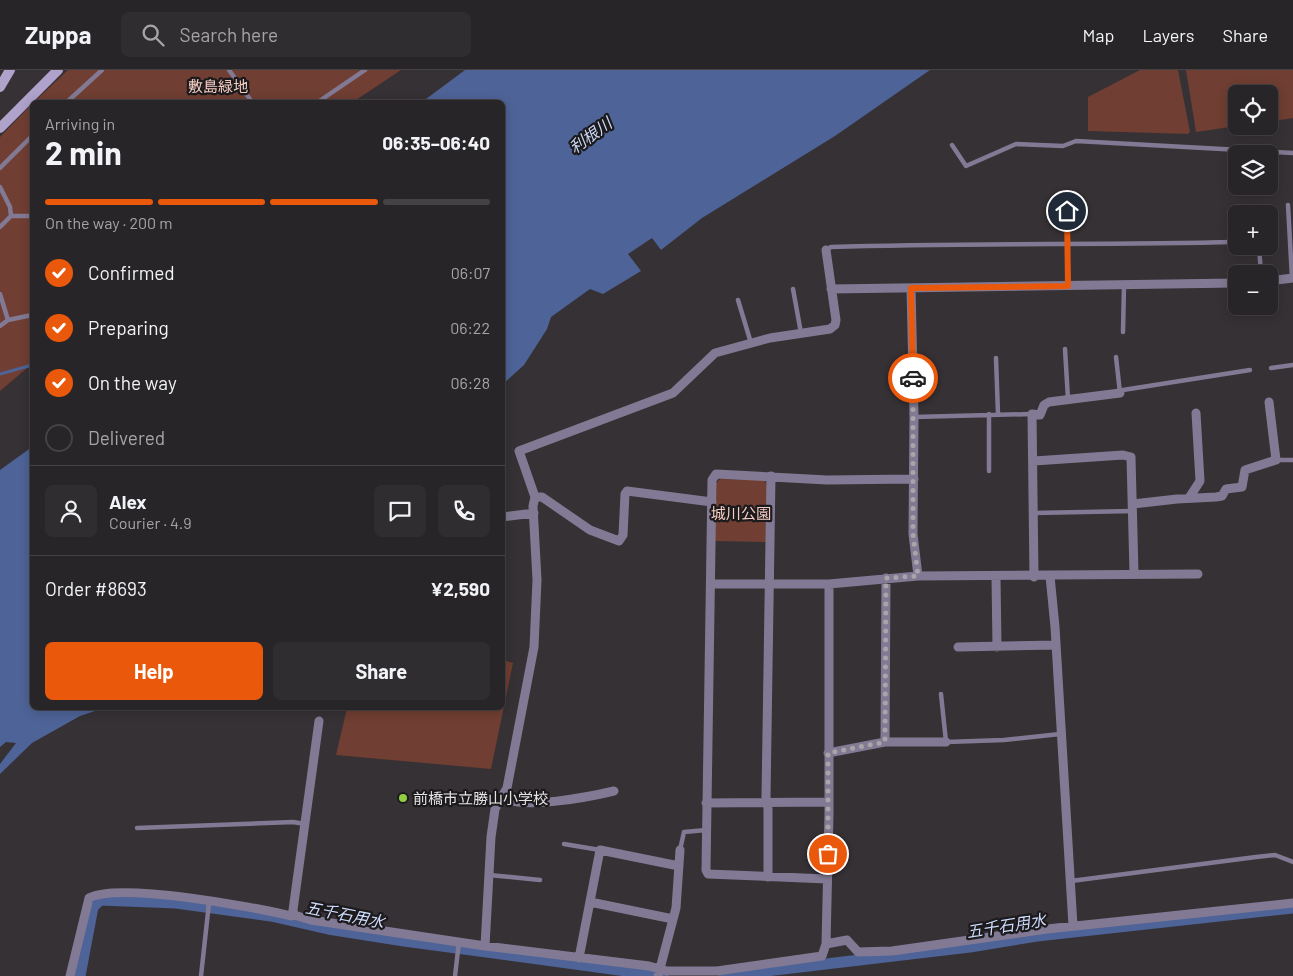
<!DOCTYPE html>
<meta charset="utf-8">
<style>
:root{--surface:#282528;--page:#302d30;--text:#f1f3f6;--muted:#a5a5a8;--line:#444245;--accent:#ea580c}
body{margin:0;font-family:Barlow,"Noto Sans JP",sans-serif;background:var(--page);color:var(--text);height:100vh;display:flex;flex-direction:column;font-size:19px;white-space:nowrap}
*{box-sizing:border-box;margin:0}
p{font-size:16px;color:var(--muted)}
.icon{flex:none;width:28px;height:28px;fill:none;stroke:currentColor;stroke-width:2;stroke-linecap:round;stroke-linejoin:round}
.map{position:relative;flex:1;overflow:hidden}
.drawer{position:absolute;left:30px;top:30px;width:475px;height:610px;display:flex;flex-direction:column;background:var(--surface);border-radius:8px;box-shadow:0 2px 12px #0003,0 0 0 1px var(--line)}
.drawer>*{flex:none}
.fabs{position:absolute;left:1228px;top:15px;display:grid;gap:10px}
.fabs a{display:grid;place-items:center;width:50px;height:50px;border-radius:8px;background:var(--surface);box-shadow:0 2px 12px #0003,0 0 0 1px var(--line);font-size:25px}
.pin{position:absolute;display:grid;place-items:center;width:42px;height:42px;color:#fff;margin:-21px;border:2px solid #fff;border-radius:50%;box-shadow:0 1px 5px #0007}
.courier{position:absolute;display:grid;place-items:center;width:50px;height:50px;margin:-25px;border:4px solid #ea580c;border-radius:50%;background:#fff;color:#222;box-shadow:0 1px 6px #0007}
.head em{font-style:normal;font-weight:700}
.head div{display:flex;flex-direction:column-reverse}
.head{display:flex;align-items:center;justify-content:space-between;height:85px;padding:0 15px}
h1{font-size:32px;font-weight:700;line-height:38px}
.bar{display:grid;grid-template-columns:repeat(4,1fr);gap:8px 5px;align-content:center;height:60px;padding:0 15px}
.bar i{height:6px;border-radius:4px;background:var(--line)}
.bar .active{background:var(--accent)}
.bar p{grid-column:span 4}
.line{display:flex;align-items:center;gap:12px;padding:0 15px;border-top:1px solid var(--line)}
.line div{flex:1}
.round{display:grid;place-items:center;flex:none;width:52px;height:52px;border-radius:8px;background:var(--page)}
ol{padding:0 15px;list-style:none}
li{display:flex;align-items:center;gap:15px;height:55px}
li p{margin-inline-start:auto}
li .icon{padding:5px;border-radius:50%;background:var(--accent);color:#fff;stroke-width:4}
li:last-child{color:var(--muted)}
li i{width:28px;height:28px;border:2px solid var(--line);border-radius:50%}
.action{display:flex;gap:10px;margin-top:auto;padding:10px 15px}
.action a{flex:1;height:58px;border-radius:8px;background:var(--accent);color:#fff;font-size:20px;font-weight:700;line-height:58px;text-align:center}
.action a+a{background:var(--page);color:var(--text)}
header{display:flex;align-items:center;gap:30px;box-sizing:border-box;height:70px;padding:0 25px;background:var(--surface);border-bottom:1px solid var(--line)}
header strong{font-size:24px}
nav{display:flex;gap:28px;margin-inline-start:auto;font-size:18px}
.search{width:350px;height:45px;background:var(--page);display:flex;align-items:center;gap:12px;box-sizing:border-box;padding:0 18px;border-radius:8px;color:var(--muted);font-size:19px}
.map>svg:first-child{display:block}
.green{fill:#703e32}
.water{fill:#4e6397}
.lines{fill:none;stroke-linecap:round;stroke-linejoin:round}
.stream{stroke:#4e6397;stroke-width:3}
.canal{stroke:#4e6397;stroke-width:11}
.lane{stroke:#827a94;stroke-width:4.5}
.street{stroke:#827a94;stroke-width:9}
.secondary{stroke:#afa2cb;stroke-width:10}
.done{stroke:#a8a4a7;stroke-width:5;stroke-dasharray:0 9}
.route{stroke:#ea580c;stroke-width:6}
.poi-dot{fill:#90cd41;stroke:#1c1a1c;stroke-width:2}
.labels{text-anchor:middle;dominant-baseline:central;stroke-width:4.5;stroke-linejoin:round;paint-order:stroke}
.park-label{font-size:15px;fill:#f5cdc3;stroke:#1c1a1c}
.poi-label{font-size:15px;fill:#e5e2e4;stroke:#1c1a1c;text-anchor:start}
.water-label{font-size:16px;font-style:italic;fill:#cedcfc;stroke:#1c1a1c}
</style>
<header>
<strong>Zuppa</strong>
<div class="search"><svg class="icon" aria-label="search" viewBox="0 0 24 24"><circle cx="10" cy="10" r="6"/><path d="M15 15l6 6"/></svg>Search here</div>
<nav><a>Map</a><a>Layers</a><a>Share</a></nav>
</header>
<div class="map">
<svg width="1293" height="906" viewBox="0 0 1293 906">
<rect width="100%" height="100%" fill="#363135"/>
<path class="green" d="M68 0H401L353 32H34Z
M1140 0H1178L1190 62 1188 64 1088 61V27Z
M1186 0H1293V48L1269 52V24H1236L1237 56 1196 62Z
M32 34V294L0 321V67Z
M720 409 763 410 768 415 766 472 715 471V414Z
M503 590 513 593 491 699 336 685 347 638H502Z"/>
<path class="water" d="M465 0H930L835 66 702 148 661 180 652 168 628 184 641 201 603 224 590 219 551 247 547 259 524 295 503 314 502 32H422Z
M32 377V638H104L80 646 32 673 0 704V694L16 673 6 672 0 677V400Z"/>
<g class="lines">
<path class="stream" d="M0 304 32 295"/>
<path class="canal" d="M80 906 93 837 100 830 176 833 271 846 328 859 404 871 663 906
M724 906 970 877 1037 866 1293 838"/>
<path class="lane" d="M229 0 252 32
M67 32 102 0
M318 32 365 0
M952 75 966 96 1016 74 1063 76 1076 71 1293 83
M0 98 32 66
M0 117 10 137 11 146 0 157
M1067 123 1068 216
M1288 135 1292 208
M11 146H32
M1259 176 1261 204
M826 180 831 177C966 173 1101 175 1236 172
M793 219 801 263
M0 224 8 250
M738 230 751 273
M0 256 8 250 32 245
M1123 262 1124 215
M1065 279 1068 329
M1116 287 1120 323 1123 320 1250 300
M996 288 998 344
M1271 298 1293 295
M914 347 1032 344
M1276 390H1293
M989 401V344
M1034 443 1133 441
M941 624 946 672 1004 670 1060 664
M137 758 293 752 305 754
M564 774 600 780
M680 780 684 762 706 760
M489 805 540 810
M1071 811 1256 787 1275 785 1293 792
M201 906 209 833
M455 906 459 872"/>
<path class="street" d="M1269 211 1293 208
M911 218 914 347 913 464 918 506
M831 219 1236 213
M1034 391 1123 385 1131 387 1134 503
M535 427H542L590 460 619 471 623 465 625 424 627 421 712 432
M1189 428 1200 411 1196 343
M1133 434 1177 429 1216 427 1222 426 1226 419 1242 417 1245 400 1276 390 1269 332
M502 447 534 443
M1050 506 1055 557 1073 856
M996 507 997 577
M1034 507 1032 344 1040 345 1044 335 1049 332 1120 323
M712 514H829L918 506 1198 504
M958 577 1056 575
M885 672H946
M828 683 885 672 886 508
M503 727C519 741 593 726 614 721
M706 733 829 732
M768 807V739L766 727 771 406
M827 809 708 804 706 800 712 410 716 404 827 410 914 409
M590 832 673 849
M294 845 293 840 319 651
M826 874 847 870 858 882 892 881 1047 859 1293 833
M485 876 491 767 495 739 507 718 534 577 537 510 533 436 535 427 519 381 673 323 715 283 770 268 830 259 835 255 836 250 826 180
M579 888 600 780 679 796
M70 906 89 828C119 812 255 837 291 846L294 845 311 850 485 876 649 896 667 901H717L822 886 826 874 829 744V514
M658 906 676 838 680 780"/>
<path class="secondary" d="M0 17 10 0
M0 58 58 0"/>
</g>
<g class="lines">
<path class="done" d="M828 784V683L885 672 886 508 918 506 913 464V308"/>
<path class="route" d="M913 308 911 218 1068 216 1067 141"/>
</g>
<circle class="poi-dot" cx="403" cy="728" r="5"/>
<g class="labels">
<g class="park-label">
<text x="218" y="16">敷島緑地</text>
<text x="741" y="443">城川公園</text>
</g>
<g class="poi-label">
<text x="413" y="728">前橋市立勝山小学校</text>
</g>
<g class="water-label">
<text transform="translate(590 65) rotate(-36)">利根川</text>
<text transform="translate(345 844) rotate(11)">五千石用水</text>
<text transform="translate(1006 855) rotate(-9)">五千石用水</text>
</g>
</g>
</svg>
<div class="fabs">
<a><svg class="icon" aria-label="locate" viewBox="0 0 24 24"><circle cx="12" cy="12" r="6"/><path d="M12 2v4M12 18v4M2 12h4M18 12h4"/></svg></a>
<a><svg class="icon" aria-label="layers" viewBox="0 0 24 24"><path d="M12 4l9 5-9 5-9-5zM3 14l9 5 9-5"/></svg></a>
<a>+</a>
<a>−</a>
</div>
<div class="pin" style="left:828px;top:784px;background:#ea580c"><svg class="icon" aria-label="bag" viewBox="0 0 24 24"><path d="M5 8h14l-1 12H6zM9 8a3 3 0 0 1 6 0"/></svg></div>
<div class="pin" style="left:1067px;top:141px;background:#1f2937"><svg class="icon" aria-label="home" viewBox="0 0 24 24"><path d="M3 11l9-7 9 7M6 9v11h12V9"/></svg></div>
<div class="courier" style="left:913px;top:308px"><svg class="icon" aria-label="car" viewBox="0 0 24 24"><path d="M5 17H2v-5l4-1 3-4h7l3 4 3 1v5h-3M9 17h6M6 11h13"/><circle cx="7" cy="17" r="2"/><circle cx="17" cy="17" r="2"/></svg></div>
<section class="drawer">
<div class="head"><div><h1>2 min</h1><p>Arriving in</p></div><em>06:35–06:40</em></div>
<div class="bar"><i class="active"></i><i class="active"></i><i class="active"></i><i></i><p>On the way · 200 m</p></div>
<ol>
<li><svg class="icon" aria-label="check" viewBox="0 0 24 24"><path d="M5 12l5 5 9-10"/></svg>Confirmed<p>06:07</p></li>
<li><svg class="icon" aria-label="check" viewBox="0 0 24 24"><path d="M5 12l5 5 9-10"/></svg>Preparing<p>06:22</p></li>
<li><svg class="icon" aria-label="check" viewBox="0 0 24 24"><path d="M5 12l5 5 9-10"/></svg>On the way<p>06:28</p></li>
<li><i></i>Delivered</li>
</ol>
<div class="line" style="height:90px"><a class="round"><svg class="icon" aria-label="person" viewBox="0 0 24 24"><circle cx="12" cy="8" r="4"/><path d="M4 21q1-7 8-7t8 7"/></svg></a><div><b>Alex</b><p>Courier · 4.9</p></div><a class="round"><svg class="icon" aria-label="chat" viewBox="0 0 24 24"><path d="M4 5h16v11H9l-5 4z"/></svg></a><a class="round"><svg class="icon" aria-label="phone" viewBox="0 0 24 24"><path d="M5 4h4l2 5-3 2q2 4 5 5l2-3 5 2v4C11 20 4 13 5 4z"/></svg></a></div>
<div class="line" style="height:65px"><div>Order #8693</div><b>¥2,590</b></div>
<div class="action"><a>Help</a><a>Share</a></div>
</section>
</div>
